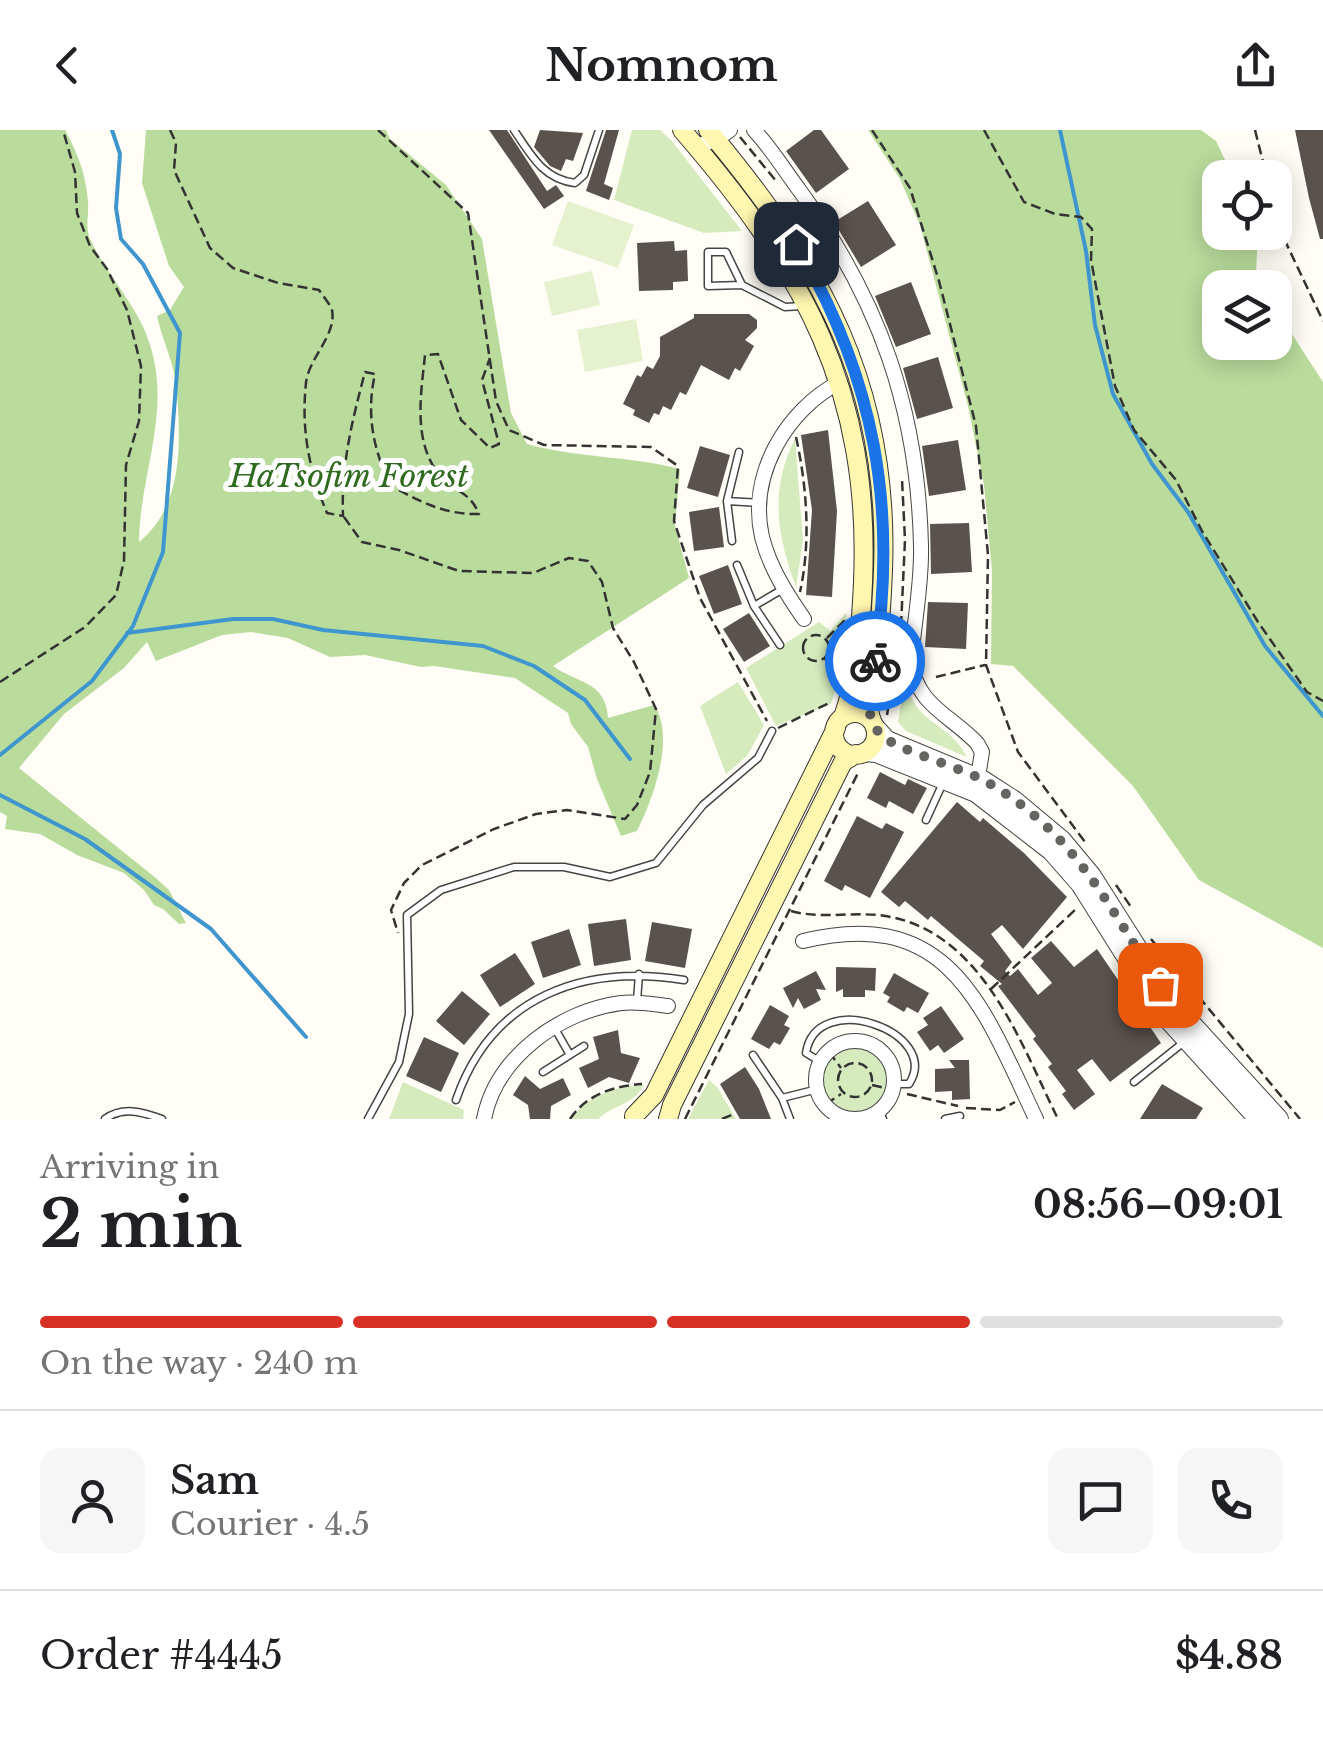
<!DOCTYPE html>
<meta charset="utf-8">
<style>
:root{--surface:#fff;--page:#f6f6f6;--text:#202124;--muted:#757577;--line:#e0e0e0;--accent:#d93025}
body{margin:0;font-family:"Libre Baskerville",serif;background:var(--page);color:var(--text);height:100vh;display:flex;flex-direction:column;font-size:38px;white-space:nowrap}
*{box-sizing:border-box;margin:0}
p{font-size:32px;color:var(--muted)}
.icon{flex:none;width:55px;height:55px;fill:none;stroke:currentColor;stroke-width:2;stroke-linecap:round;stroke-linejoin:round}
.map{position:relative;height:989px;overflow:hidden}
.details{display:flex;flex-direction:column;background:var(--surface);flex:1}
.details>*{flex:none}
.tools{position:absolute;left:1202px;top:30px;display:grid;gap:20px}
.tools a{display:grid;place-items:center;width:90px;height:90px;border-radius:20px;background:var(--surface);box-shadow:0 5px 25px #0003;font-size:50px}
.pin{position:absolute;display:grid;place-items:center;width:85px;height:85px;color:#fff;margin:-42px;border-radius:20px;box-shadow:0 5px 15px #0006}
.courier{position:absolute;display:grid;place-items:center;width:100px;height:100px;margin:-50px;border:8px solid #1a73e8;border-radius:50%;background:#fff;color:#222;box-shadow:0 2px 12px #0007}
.headline em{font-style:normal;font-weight:700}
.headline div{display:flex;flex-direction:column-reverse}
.headline{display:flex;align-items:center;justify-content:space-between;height:170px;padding:0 40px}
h1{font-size:65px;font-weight:700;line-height:75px}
.bar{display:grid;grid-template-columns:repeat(4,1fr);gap:15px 10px;align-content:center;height:120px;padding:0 40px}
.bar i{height:12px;border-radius:8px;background:var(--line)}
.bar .selected{background:var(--accent)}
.bar p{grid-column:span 4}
.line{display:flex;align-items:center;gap:25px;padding:0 40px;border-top:2px solid var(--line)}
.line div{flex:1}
.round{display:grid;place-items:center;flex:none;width:105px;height:105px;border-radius:20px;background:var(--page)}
header{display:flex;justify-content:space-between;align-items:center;height:130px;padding:0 40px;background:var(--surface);font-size:45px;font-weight:700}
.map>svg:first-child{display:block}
.green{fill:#d5ebbd}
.forest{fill:#b9dc9c}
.pitch{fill:#e6f2cf}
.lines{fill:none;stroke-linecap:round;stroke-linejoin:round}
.stream{stroke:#3f96cf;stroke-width:4}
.building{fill:#5a524d}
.service-casing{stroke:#444;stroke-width:9}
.minor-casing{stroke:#444;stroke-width:16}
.tertiary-casing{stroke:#444;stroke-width:20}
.secondary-casing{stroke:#333;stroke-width:20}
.path{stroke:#333;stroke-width:2.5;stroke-dasharray:10 5;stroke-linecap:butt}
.service{stroke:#fff;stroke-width:6}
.minor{stroke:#fff;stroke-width:14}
.tertiary{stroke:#fff;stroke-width:18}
.secondary{stroke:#fff6b0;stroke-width:18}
.done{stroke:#646461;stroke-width:10;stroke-dasharray:0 18}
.route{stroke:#1a73e8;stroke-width:12}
.labels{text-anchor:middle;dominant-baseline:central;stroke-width:10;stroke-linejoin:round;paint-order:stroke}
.park-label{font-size:32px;font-style:italic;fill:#2f6b1f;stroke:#fff}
</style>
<header><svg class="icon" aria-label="back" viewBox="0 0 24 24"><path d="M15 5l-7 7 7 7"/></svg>Nomnom<svg class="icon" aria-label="share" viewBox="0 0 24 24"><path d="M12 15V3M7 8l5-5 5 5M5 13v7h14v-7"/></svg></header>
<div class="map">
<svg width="1323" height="989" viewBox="0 0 1323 989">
<rect width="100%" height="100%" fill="#fffdf5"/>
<path class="green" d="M632 0H660L671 10 742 101 704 103 614 70Z
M795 309 803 410 796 457C777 406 769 360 795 309Z
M846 483C853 511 839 548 831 574L776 596 746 538 819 492 830 501Z
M905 549C915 596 949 591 967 627L906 601 898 592Z
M738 552 764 595 747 626 726 644 700 576Z
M821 950a34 34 0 1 1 68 0a34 34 0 1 1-68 0Z
M709 950 717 957 736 989H688Z
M403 952 464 980 463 989H389Z
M644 955C635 974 613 975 598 989H571C588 965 615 957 644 955Z"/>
<path class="forest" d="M0 0H65C78 24 86 44 88 72 89 84 85 98 90 109 105 141 131 169 145 201 176 276 140 338 139 412 185 375 181 307 176 253 173 231 162 209 157 186L170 180 184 157 169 136 142 53 146 0H386L390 9 446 55 482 109 511 283 527 314C578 328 630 326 680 339L675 396 689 448 553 536C575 553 606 550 608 588L654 575C676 607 653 669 637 701L621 706 597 649 588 617 571 594 568 583 515 548 434 536 421 537 365 525 330 527 288 508 251 502 222 505 156 531 147 512 124 538 64 584 19 638 157 749 169 760 186 793 179 794 163 779 154 775 144 760 124 743 77 725 40 704 5 699 7 686 0 682Z
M868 0H1201L1216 11 1233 47 1220 48V102L1258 103 1256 143 1264 157 1220 158V212H1275V178L1323 252V818L1199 750 1133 656 1013 536 991 534 992 440 984 355 968 276 920 95 900 49Z"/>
<path class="pitch" d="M568 71 634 95 618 138 552 115Z
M592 141 600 175 552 186 544 152Z
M636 189 643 231 585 242 577 200Z"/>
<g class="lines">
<path class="stream" d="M1060 0 1086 121 1095 195 1113 264 1152 334 1188 382 1265 516 1323 586
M127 503 233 489H273L323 500 483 516 534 536 585 570 630 629
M0 625 92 551 133 496 163 422 180 203 143 134 121 109 116 78 120 24 112 0
M0 665 85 709 211 799 306 907"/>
</g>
<path class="building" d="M489 0H507L547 61 556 55 564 66 544 79Z
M540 0 583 3 573 31 566 29 561 41 550 36 534 17Z
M606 0H619L604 54 613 58 609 70 586 61Z
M814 0H821L849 39 816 63 786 21Z
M1295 0H1323V109H1320L1309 68Z
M868 71 896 115 861 137 834 92Z
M674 111 675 121 687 120 688 151 673 152V160L639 161 637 113Z
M911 152 931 204 896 217 875 166Z
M694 184H749L757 190V198L745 210 754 216 740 241 735 238 729 250 701 235 686 265 680 262 671 280 663 276 659 285 654 283 649 293 633 285 635 280 623 274 637 245 641 247 647 236 653 239 660 226V207L694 188Z
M938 227 953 278 917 289 903 238Z
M828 300 837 381 832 467 806 465 812 380 801 305Z
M958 310 966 360 929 366 922 316Z
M700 316 730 325 718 367 687 358Z
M719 377 724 417 694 421 689 382Z
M969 393 972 442 931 444 930 394Z
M728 435 742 474 714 484 699 446Z
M928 472 968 473 966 519 925 517Z
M749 483 770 516 744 532 723 499Z
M880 642 905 655 908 649 927 658 913 684 889 671 886 678 867 668Z
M957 672 980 692 983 688 1024 723 1067 767 1023 819 1002 795 991 804 1012 832 1005 841 1010 846 1018 839 1038 865 1052 853 1031 828 1051 811 1074 837 1097 819 1161 913 1110 952 1092 929 1077 940 1095 964 1074 980 1062 964 1066 961 1048 937 1052 934 1033 909 1036 906 998 856 1002 854 980 836 984 831 931 786 928 790 905 771 899 777 881 762Z
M857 686 882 699 886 693 904 702 870 768 845 755 842 761 824 751Z
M626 789 631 830 594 836 588 794Z
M652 792 692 799 685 838 645 831Z
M569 799 581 835 543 848 531 812Z
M515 823 535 854 500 877 480 845Z
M836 837 876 838 875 861 865 860V867H843V859L836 862Z
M816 841 826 860 816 859 821 870 804 879 798 868 793 878 783 858Z
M894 843 929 863 918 883 907 877 904 882 887 872 890 867 883 863Z
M462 861 490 884 464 915 436 891Z
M770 875 789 886 784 895 790 898 780 915 774 912 769 919 751 909Z
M941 876 964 909 944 923 938 915 930 921 917 902 928 895 923 888Z
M618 900 621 923 640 928 629 953 609 947 588 958 579 938 599 929 593 907Z
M424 907 459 923 441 962 406 946Z
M949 930H969L970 969 952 970V961L935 962V939L955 938Z
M745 937 759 959 771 989H740L720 954Z
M525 946 540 959 563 948 571 965 551 976 550 989H530L528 975 513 965Z
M1162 954 1203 978 1196 989H1140Z"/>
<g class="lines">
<g class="service-casing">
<path id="service" d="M514 0C531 25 543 49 575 53L584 45 599 0
M742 155 726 122H708V156L742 155 785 177 802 176
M727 371 761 373
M732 411 727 371 739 322
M737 435 754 476 780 515
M754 476 783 459
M926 690 942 655
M637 871 639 844
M554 897 570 925
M753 925 782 968 790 989
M821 932 806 923C816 857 943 902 909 954H894
M543 942 584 916
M1134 952 1184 912
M782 968 818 959
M456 970C492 866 583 834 684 850
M879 980 883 989
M105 989C123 976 142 982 162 989
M368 989 399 932 409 884 407 785 441 760 514 737H564L610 747 656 733 703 675 758 628 772 601
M945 989 960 986"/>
</g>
<g class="minor-casing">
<path id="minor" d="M754 0C771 18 785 41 800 61 880 171 918 280 921 416 922 455 914 492 911 531 916 575 949 584 977 613L982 622 978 647
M696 16 716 10 730 0
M804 489C786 463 770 438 762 407 748 345 786 280 840 252
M803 811C950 775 983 877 1036 989
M816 950a39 39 0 1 1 78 0a39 39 0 1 1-78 0Z
M484 989C496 927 560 881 621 873 636 871 652 874 668 876"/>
</g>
<g class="tertiary-casing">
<path id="tertiary" d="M875 597 887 610 983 650 1014 670 1062 710 1092 746 1172 872 1279 989
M865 622 876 623 976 663 1051 721 1080 754 1160 881 1258 989"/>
</g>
<g class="secondary-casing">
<path id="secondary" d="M682 0C804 141 871 261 863 452 861 497 858 545 843 587
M708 0C822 136 890 257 883 440 882 466 881 491 877 516 874 540 863 569 872 591
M834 604a21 21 0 1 1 42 0a21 21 0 1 1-42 0Z
M634 986 654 965 836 598
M668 989 672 975 843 632 856 624"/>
</g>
<path class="path" d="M170 0 176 13 174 40 210 118 233 138 278 153 319 160C323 166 330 174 332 180 337 205 308 229 306 253 301 300 309 340 327 383L343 386C341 335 352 291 365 242L375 244C366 284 373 318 390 355 418 371 445 385 479 384 469 360 455 363 441 347 412 313 421 265 425 225L438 224 461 290 490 318 499 314 482 250 490 228
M378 0 468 83 496 271 509 300 544 315 651 317 678 336 674 391 700 468 767 591
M872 0 910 58 939 151 976 296 988 425 986 535 1018 622 1085 712
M984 0 1024 72 1055 84 1081 87 1092 99 1091 130 1115 256 1134 300 1176 350 1202 401 1258 492 1307 562 1323 571
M1255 0 1267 48
M740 7 776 51
M1275 81 1279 98 1323 191
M796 307C807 357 811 412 800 462
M344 387 362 412 399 420 459 441 533 443 569 428 588 431 602 452 613 498 634 532 656 579 650 642 637 675 625 689 567 680 536 684 494 699 422 735 404 753 391 780 398 803
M901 496 905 410 902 349
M803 518a13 13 0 1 1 26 0a13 13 0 1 1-26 0Z
M827 508 846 489
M825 529 840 545
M936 547 985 535
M0 552 85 497 116 465 124 431 126 335 139 291 141 236 127 180 107 139 90 116 77 83 75 42 63 0
M887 585 898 519
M778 598 829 573
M1116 755 1131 777
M791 781C824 790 857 780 891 787 984 806 1021 914 1058 989
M1151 809 1300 989
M991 859 1076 779
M829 922 841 938
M838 950a17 17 0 1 1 34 0a17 17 0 1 1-34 0Z
M872 955 885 958
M907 964 958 976
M826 974 841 964
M966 978 1000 980 1015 972
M570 989C586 965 613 956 642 954
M685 989 859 641
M722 989 734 984"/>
<use href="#service" class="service"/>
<use href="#minor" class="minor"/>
<use href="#tertiary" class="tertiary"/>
<use href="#secondary" class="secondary"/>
</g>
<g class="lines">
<path class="done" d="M875 531C871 557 861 583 881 605 894 619 963 638 987 652 1076 704 1106 773 1160 855"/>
<path class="route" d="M796 114C875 248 898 378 875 531"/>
</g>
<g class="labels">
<g class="park-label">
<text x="349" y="346">HaTsofim Forest</text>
</g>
</g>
</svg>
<div class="tools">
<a><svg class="icon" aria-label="locate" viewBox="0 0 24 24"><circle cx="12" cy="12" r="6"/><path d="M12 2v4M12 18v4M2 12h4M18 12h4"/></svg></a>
<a><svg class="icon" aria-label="layers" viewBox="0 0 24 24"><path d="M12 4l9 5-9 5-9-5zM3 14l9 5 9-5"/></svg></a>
</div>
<div class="pin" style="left:1160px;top:855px;background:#ea580c"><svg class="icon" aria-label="bag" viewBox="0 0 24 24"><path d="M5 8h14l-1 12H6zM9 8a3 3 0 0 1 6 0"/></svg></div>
<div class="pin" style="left:796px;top:114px;background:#1f2937"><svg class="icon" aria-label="home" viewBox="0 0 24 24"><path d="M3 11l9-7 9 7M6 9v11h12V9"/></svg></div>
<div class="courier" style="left:875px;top:531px"><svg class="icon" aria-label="bike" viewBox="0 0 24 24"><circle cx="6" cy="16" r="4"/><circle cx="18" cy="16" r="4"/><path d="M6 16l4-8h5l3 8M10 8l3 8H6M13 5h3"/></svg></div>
</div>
<section class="details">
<div class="headline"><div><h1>2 min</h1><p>Arriving in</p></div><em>08:56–09:01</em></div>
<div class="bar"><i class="selected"></i><i class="selected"></i><i class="selected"></i><i></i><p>On the way · 240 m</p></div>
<div class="line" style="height:180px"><a class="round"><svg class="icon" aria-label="person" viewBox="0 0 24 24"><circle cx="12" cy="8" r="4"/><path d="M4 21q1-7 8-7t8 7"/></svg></a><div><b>Sam</b><p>Courier · 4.5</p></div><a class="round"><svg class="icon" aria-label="chat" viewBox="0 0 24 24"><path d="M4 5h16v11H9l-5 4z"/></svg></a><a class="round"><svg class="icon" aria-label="phone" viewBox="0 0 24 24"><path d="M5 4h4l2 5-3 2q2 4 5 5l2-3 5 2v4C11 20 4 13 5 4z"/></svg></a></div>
<div class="line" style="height:130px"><div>Order #4445</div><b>$4.88</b></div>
</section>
